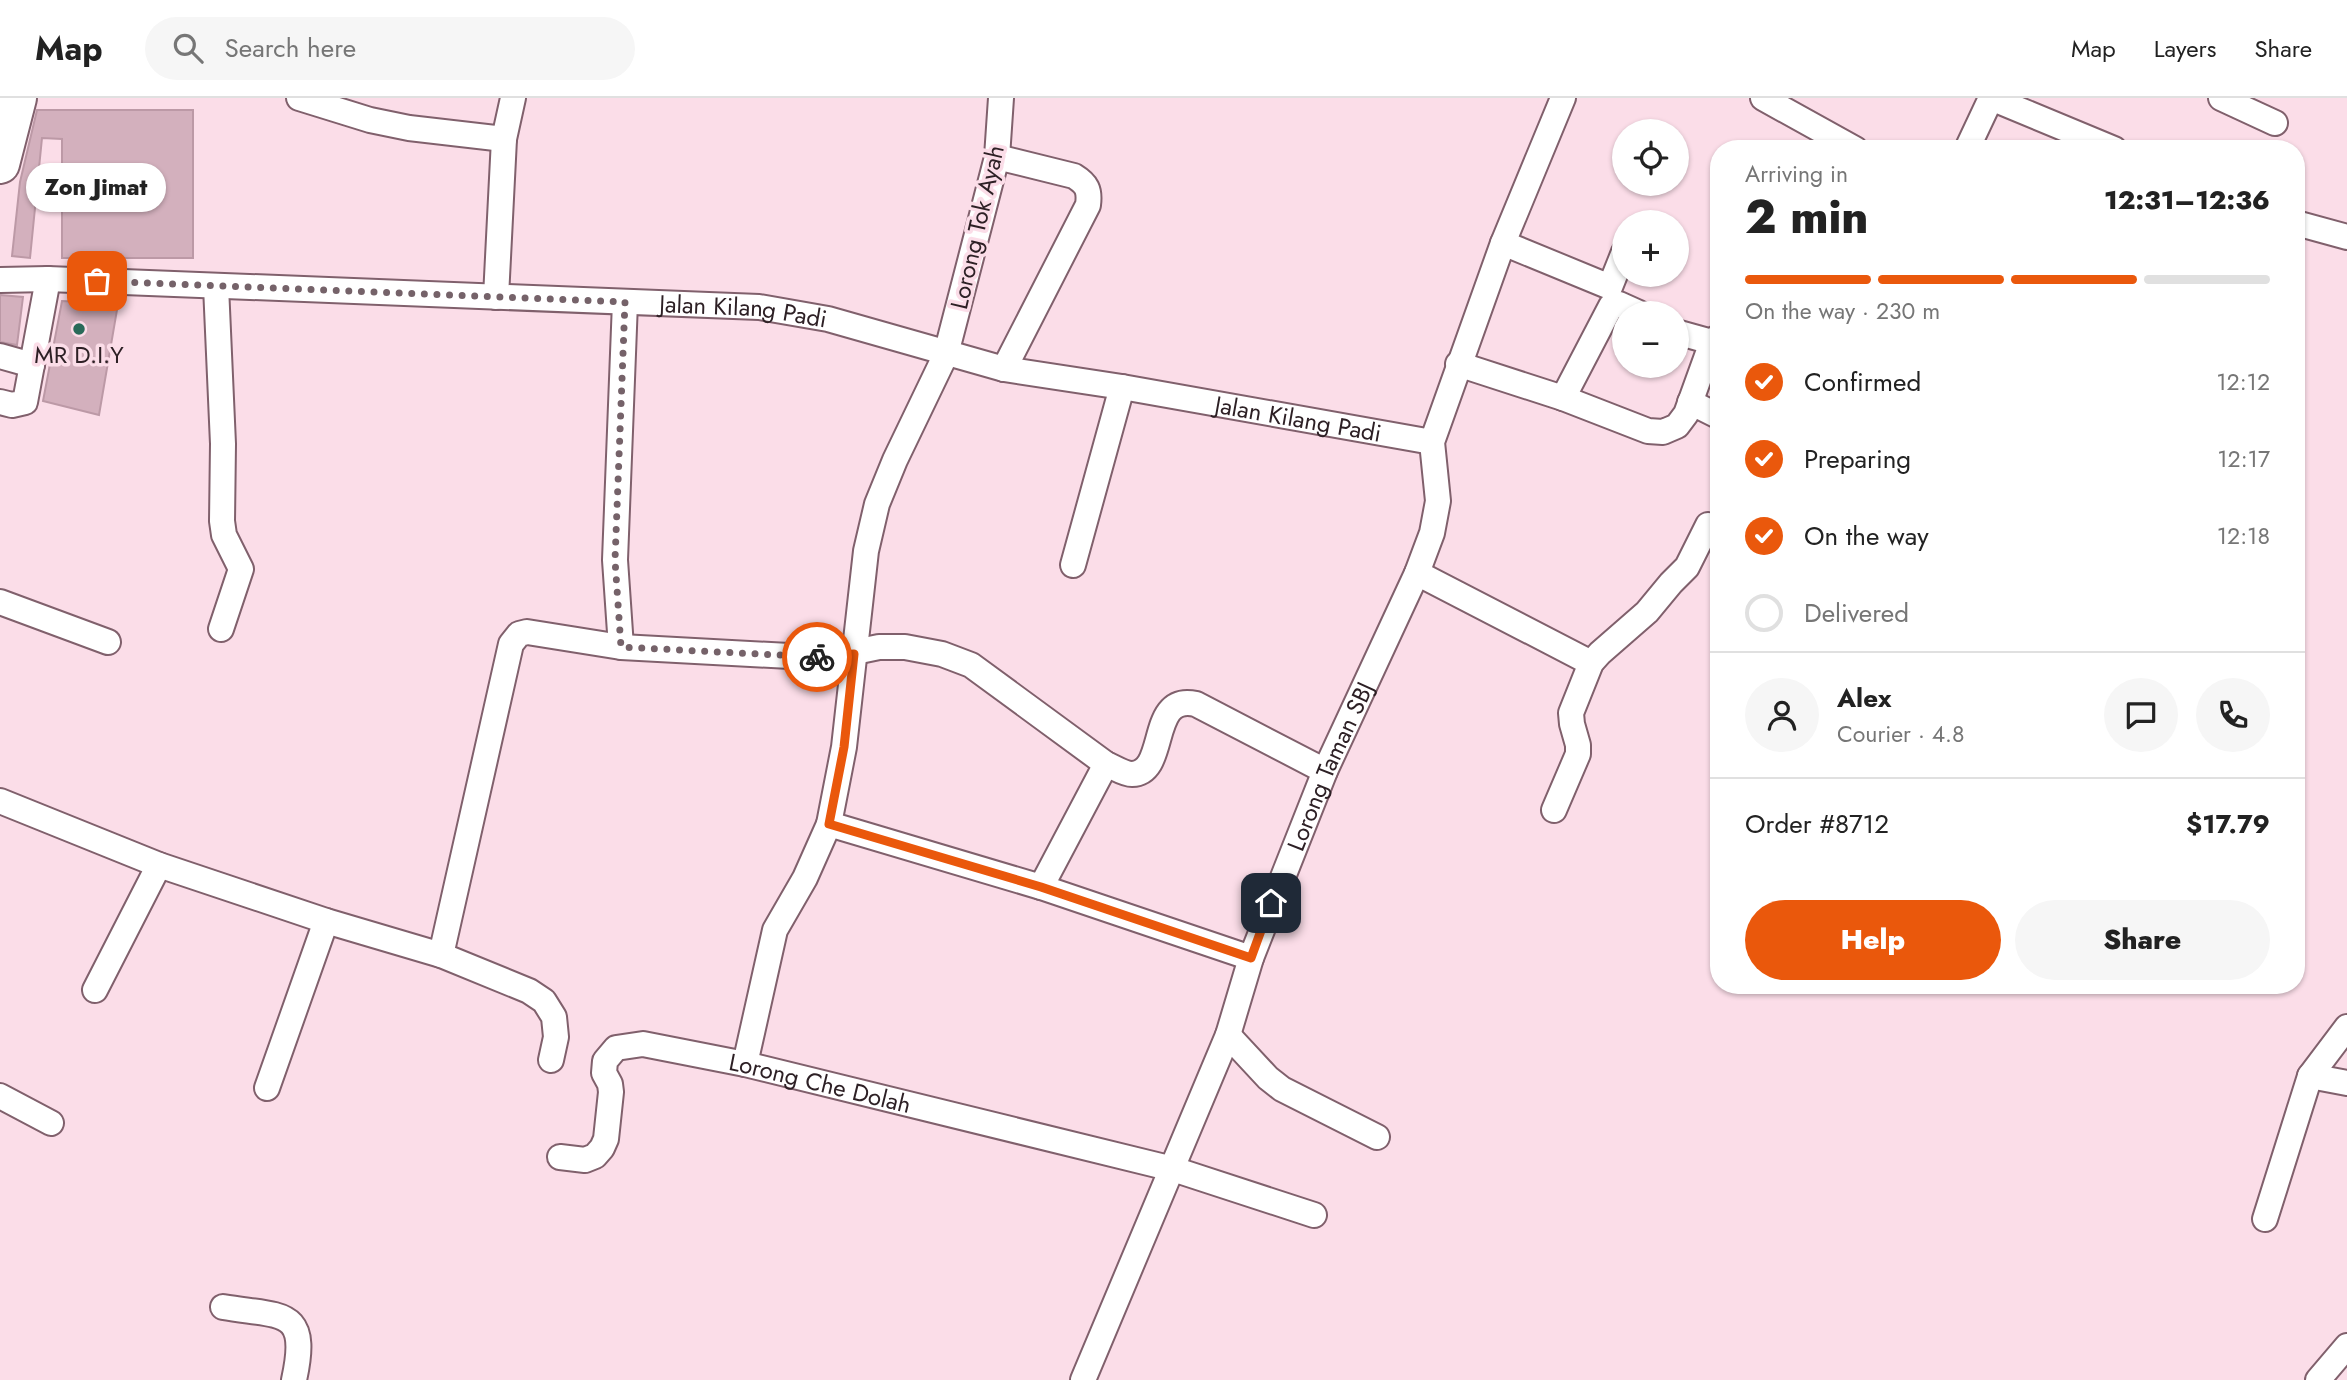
<!DOCTYPE html>
<meta charset="utf-8">
<style>
:root{--surface:#fff;--page:#f6f6f6;--text:#222;--muted:#767676;--line:#e0e0e0;--accent:#ea580c}
body{margin:0;font-family:Jost,sans-serif;background:var(--page);color:var(--text);height:100vh;display:flex;flex-direction:column;font-size:26px;white-space:nowrap}
*{box-sizing:border-box;margin:0}
p{font-size:23px;color:var(--muted)}
.icon{flex:none;width:38px;height:38px;fill:none;stroke:currentColor;stroke-width:2;stroke-linecap:round;stroke-linejoin:round}
.map{position:relative;flex:1;overflow:hidden}
.side{position:absolute;left:1710px;top:42px;width:595px;height:854px;display:flex;flex-direction:column;background:var(--surface);border-radius:28px;box-shadow:0 2px 5px #0004}
.side>*{flex:none}
.tools{position:absolute;left:1612px;top:21px;display:grid;gap:14px}
.tools a{display:grid;place-items:center;width:77px;height:77px;border-radius:50%;background:var(--surface);box-shadow:0 2px 5px #0004;font-size:35px}
.pin{position:absolute;display:grid;place-items:center;width:60px;height:60px;color:#fff;margin:-30px;border-radius:14px;box-shadow:0 4px 10px #0006}
.courier{position:absolute;display:grid;place-items:center;width:70px;height:70px;margin:-35px;border:5px solid #ea580c;border-radius:50%;background:#fff;color:#222;box-shadow:0 2px 9px #0007}
.bubble{position:absolute;height:49px;border-radius:24px;background:var(--surface);box-shadow:0 2px 5px #0004;font-size:23px;font-weight:800;line-height:49px;text-align:center}
.summary em{font-style:normal;font-weight:800}
.summary div{display:flex;flex-direction:column-reverse}
.summary{display:flex;align-items:center;justify-content:space-between;height:119px;padding:0 35px}
h1{font-size:46px;font-weight:800;line-height:52px}
.bar{display:grid;grid-template-columns:repeat(4,1fr);gap:10px 7px;align-content:center;height:84px;padding:0 35px}
.bar i{height:9px;border-radius:5px;background:var(--line)}
.bar .current{background:var(--accent)}
.bar p{grid-column:span 4}
.line{display:flex;align-items:center;gap:18px;padding:0 35px;border-top:2px solid var(--line)}
.line div{flex:1}
.round{display:grid;place-items:center;flex:none;width:74px;height:74px;border-radius:37px;background:var(--page)}
ol{padding:0 35px;list-style:none}
li{display:flex;align-items:center;gap:21px;height:77px}
li p{margin-inline-start:auto}
li .icon{padding:7px;border-radius:50%;background:var(--accent);color:#fff;stroke-width:4}
li:last-child{color:var(--muted)}
li i{width:38px;height:38px;border:4px solid var(--line);border-radius:50%}
.cta{display:flex;gap:14px;margin-top:auto;padding:14px 35px}
.cta a{flex:1;height:80px;border-radius:42px;background:var(--accent);color:#fff;font-size:28px;font-weight:800;line-height:80px;text-align:center}
.cta a+a{background:var(--page);color:var(--text)}
header{display:flex;align-items:center;gap:42px;box-sizing:border-box;height:98px;padding:0 35px;background:var(--surface);border-bottom:2px solid var(--line)}
header strong{font-size:33px}
nav{display:flex;gap:38px;margin-inline-start:auto;font-size:24px}
.search{width:490px;height:63px;background:var(--page);display:flex;align-items:center;gap:18px;box-sizing:border-box;padding:0 24px;border-radius:38px;color:var(--muted);font-size:26px}
.map>svg:first-child{display:block}
.building{fill:#d3b0bd;stroke:#bc99a6;stroke-width:2}
.lines{fill:none;stroke-linecap:round;stroke-linejoin:round}
.minor-casing{stroke:#80606c;stroke-width:28}
.trunk-casing{stroke:#80606c;stroke-width:42}
.minor{stroke:#fff;stroke-width:24}
.trunk{stroke:#fff;stroke-width:38}
.done{stroke:#756269;stroke-width:7;stroke-dasharray:0 12.6}
.route{stroke:#ea580c;stroke-width:9}
.poi-dot{fill:#296a59;stroke:#fbdde8;stroke-width:2.5}
.labels{text-anchor:middle;dominant-baseline:central;stroke-width:7;stroke-linejoin:round;paint-order:stroke}
.street-label{font-size:24px;fill:#2d2025;stroke:#fbdde8}
.poi-label{font-size:24px;fill:#2d2025;stroke:#fbdde8}
</style>
<header>
<strong>Map</strong>
<div class="search"><svg class="icon" aria-label="search" viewBox="0 0 24 24"><circle cx="10" cy="10" r="6"/><path d="M15 15l6 6"/></svg>Search here</div>
<nav><a>Map</a><a>Layers</a><a>Share</a></nav>
</header>
<div class="map">
<svg width="2347" height="1282" viewBox="0 0 2347 1282">
<rect width="100%" height="100%" fill="#fbdde8"/>
<path class="building" d="M37 12H193V160H62V41L42 40 30 160 12 158 20 84Z
M0 197 23 199 17 247 0 244Z
M62 203 118 206 99 317 43 303Z"/>
<g class="lines">
<g class="minor-casing">
<g id="minor">
<path d="M299 0 370 22 409 30 504 41"/>
<path d="M1001 0 997 59 946 256 895 362 877 406 866 453 844 649 829 726 1041 789 1251 860"/>
<path d="M1763 0 1855 51"/>
<path d="M1991 0 2114 51"/>
<path d="M2221 0 2275 25"/>
<path d="M1967 51 1991 0"/>
<path d="M997 59 1074 78C1087 86 1090 92 1088 107L1004 271"/>
<path d="M2296 125 2347 139"/>
<path d="M1503 145 1610 189 1624 154"/>
<path id="s1" d="M0 182 48 181 759 209 828 221 1004 271 1122 289 1432 344"/>
<path d="M216 188 223 346 222 423 224 437 241 471 221 531"/>
<path d="M496 199 504 41 513 0"/>
<path d="M1676 234 1712 244"/>
<path d="M0 258 32 267"/>
<path d="M1458 266 1563 300 1648 333 1663 334 1677 328 1686 316 1712 244 1718 239"/>
<path d="M1563 300 1611 208 1619 206 1639 215"/>
<path d="M0 304 12 307 25 304 48 181"/>
<path d="M1690 304 1718 318"/>
<path d="M1073 467 1122 289"/>
<path d="M1417 475 1591 565"/>
<path d="M0 504 108 544"/>
<path d="M621 549 615 462 625 204"/>
<path d="M0 703 159 767 326 823 441 857 529 893 544 903 554 919 556 939 551 962"/>
<path d="M1554 712 1578 656V647L1572 626 1571 615 1591 565 1600 555 1647 514 1671 485 1687 469 1708 427"/>
<path d="M1041 789 1106 666"/>
<path d="M441 857 511 546 519 536 527 534 621 549 826 560 879 549H905L942 556 971 567 1106 666C1114 669 1124 676 1132 676 1169 675 1147 595 1196 606L1325 673"/>
<path d="M95 892 159 767"/>
<path d="M1228 937 1268 980 1282 991 1377 1039"/>
<path d="M745 966 775 832 805 780 829 726"/>
<path d="M2310 978 2347 985"/>
<path d="M267 990 326 823"/>
<path d="M0 998 51 1025"/>
<path id="s2" d="M560 1059 585 1062 595 1058 602 1050 606 1041 611 994 610 986 604 975 605 963 616 950 643 946 745 966 1173 1071 1314 1117"/>
<path d="M2265 1121 2310 978 2347 929"/>
<path d="M223 1209C282 1219 310 1209 294 1282"/>
<path id="s3" d="M1083 1282 1228 937 1251 860 1325 673 1417 475 1432 435 1438 403 1432 344 1503 145 1563 0"/>
<path d="M2318 1282 2347 1248"/>
</g>
</g>
<g class="trunk-casing">
<path id="trunk" d="M0 66 17 0"/>
</g>
<use href="#minor" class="minor"/>
<use href="#trunk" class="trunk"/>
</g>
<g class="lines">
<path class="done" d="M97 183 625 204 615 462 621 549 817 559"/>
<path class="route" d="M817 559 854 556 844 649 829 726 1041 789 1251 860 1271 805"/>
</g>
<circle class="poi-dot" cx="79" cy="231" r="7"/>
<g class="labels">
<g class="street-label">
<text transform="translate(977 129) rotate(-77)">Lorong Tok Ayah</text>
<text stroke="none"><textPath href="#s1" startOffset="744">Jalan Kilang Padi</textPath></text>
<text stroke="none"><textPath href="#s1" startOffset="1311">Jalan Kilang Padi</textPath></text>
<text stroke="none"><textPath href="#s3" startOffset="662">Lorong Taman SBJ</textPath></text>
<text stroke="none"><textPath href="#s2" startOffset="362">Lorong Che Dolah</textPath></text>
</g>
<g class="poi-label">
<text x="79" y="256">MR D.I.Y</text>
</g>
</g>
</svg>
<div class="tools">
<a><svg class="icon" aria-label="locate" viewBox="0 0 24 24"><circle cx="12" cy="12" r="6"/><path d="M12 2v4M12 18v4M2 12h4M18 12h4"/></svg></a>
<a>+</a>
<a>−</a>
</div>
<div class="pin" style="left:97px;top:183px;background:#ea580c"><svg class="icon" aria-label="bag" viewBox="0 0 24 24"><path d="M5 8h14l-1 12H6zM9 8a3 3 0 0 1 6 0"/></svg></div>
<div class="pin" style="left:1271px;top:805px;background:#1f2937"><svg class="icon" aria-label="home" viewBox="0 0 24 24"><path d="M3 11l9-7 9 7M6 9v11h12V9"/></svg></div>
<div class="courier" style="left:817px;top:559px"><svg class="icon" aria-label="bike" viewBox="0 0 24 24"><circle cx="6" cy="16" r="4"/><circle cx="18" cy="16" r="4"/><path d="M6 16l4-8h5l3 8M10 8l3 8H6M13 5h3"/></svg></div>
<div class="bubble" style="left:26px;top:65px;width:140px">Zon Jimat</div>
<section class="side">
<div class="summary"><div><h1>2 min</h1><p>Arriving in</p></div><em>12:31–12:36</em></div>
<div class="bar"><i class="current"></i><i class="current"></i><i class="current"></i><i></i><p>On the way · 230 m</p></div>
<ol>
<li><svg class="icon" aria-label="check" viewBox="0 0 24 24"><path d="M5 12l5 5 9-10"/></svg>Confirmed<p>12:12</p></li>
<li><svg class="icon" aria-label="check" viewBox="0 0 24 24"><path d="M5 12l5 5 9-10"/></svg>Preparing<p>12:17</p></li>
<li><svg class="icon" aria-label="check" viewBox="0 0 24 24"><path d="M5 12l5 5 9-10"/></svg>On the way<p>12:18</p></li>
<li><i></i>Delivered</li>
</ol>
<div class="line" style="height:126px"><a class="round"><svg class="icon" aria-label="person" viewBox="0 0 24 24"><circle cx="12" cy="8" r="4"/><path d="M4 21q1-7 8-7t8 7"/></svg></a><div><b>Alex</b><p>Courier · 4.8</p></div><a class="round"><svg class="icon" aria-label="chat" viewBox="0 0 24 24"><path d="M4 5h16v11H9l-5 4z"/></svg></a><a class="round"><svg class="icon" aria-label="phone" viewBox="0 0 24 24"><path d="M5 4h4l2 5-3 2q2 4 5 5l2-3 5 2v4C11 20 4 13 5 4z"/></svg></a></div>
<div class="line" style="height:91px"><div>Order #8712</div><b>$17.79</b></div>
<div class="cta"><a>Help</a><a>Share</a></div>
</section>
</div>
